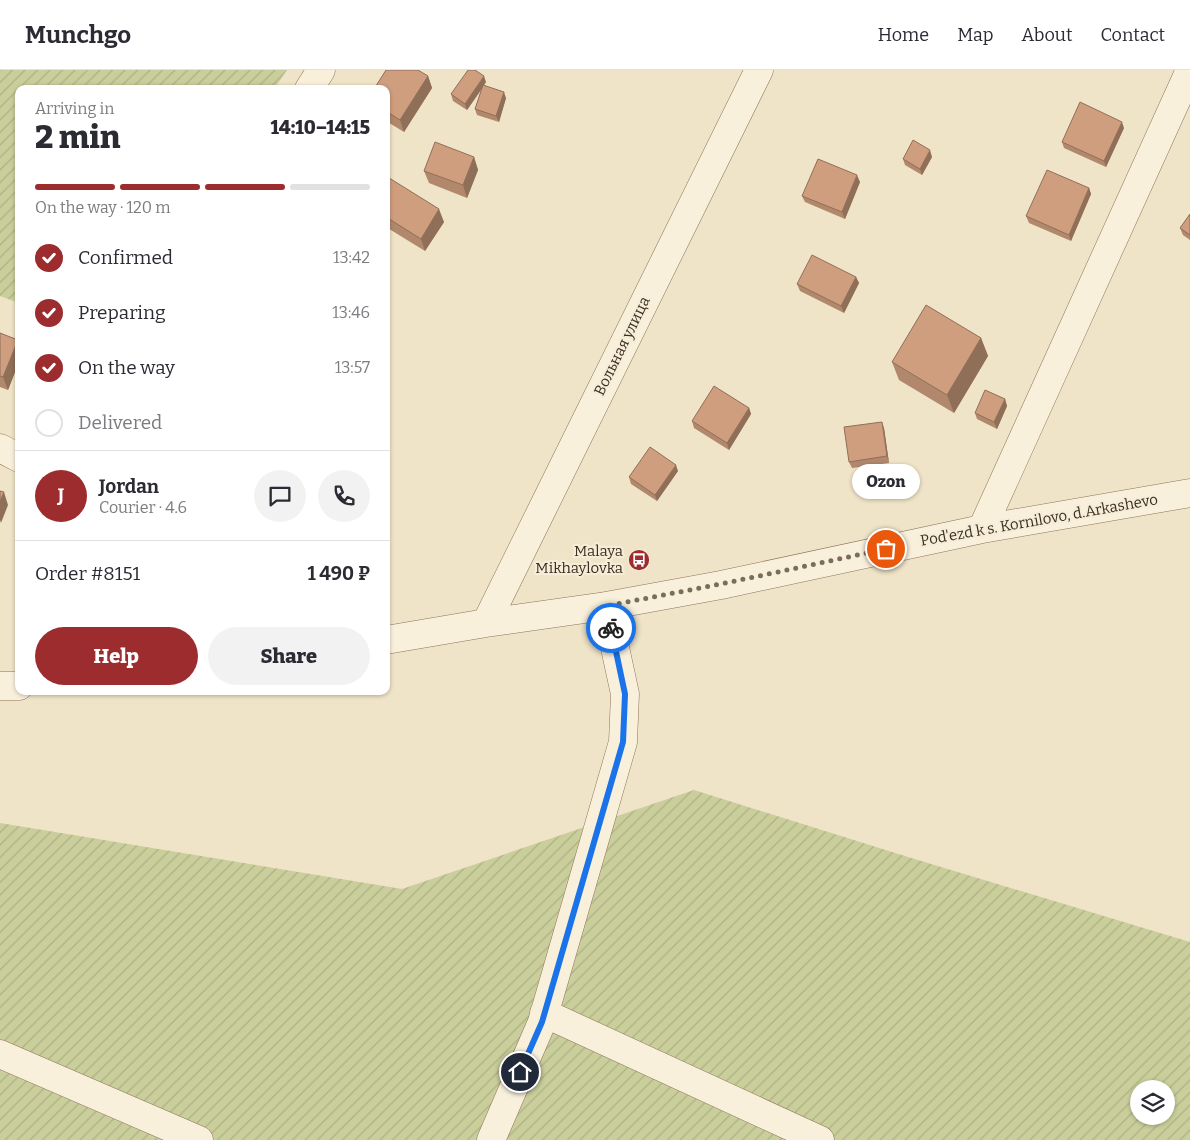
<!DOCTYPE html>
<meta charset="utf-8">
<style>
:root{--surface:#fff;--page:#f2f2f3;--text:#2b2b33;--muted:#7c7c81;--line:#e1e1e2;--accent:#9c2c2e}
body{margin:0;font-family:Bitter,serif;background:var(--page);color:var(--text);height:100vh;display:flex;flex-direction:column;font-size:19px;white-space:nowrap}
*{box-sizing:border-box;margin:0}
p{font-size:16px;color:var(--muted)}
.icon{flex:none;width:28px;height:28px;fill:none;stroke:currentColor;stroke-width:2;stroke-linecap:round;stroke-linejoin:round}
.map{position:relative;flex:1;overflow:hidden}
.side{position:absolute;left:15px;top:15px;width:375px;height:610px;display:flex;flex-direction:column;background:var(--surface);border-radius:10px;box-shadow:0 1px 4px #0004}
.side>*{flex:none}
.fabs{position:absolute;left:1130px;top:1010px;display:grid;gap:10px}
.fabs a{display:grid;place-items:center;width:45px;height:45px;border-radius:50%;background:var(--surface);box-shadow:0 1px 4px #0004;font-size:25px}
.pin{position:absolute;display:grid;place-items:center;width:42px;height:42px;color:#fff;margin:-21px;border:2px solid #fff;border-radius:50%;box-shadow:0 1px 5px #0007}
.courier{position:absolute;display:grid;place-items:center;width:50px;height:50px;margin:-25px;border:4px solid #1a73e8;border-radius:50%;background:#fff;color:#222;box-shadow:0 1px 6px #0007}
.bubble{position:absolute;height:35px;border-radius:18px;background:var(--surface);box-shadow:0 1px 4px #0004;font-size:16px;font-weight:800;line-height:35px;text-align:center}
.headline em{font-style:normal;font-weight:800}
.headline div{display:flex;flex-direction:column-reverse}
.headline{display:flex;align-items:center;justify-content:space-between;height:85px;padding:0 20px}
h1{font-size:32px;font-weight:800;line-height:38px}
.bar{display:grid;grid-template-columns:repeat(4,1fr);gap:8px 5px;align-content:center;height:60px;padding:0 20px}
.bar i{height:6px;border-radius:4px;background:var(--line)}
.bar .active{background:var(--accent)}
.bar p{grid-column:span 4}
.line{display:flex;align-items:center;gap:12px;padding:0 20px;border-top:1px solid var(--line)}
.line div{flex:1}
.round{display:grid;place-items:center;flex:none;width:52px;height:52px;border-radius:26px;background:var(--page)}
ol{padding:0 20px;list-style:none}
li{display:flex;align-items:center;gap:15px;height:55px}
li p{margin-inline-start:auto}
li .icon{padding:5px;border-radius:50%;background:var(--accent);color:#fff;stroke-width:4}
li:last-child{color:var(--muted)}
li i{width:28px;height:28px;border:2px solid var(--line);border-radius:50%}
.action{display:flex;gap:10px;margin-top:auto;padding:10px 20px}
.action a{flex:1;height:58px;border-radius:30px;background:var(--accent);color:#fff;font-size:20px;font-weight:800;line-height:58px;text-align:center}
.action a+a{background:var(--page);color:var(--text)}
header{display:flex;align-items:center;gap:30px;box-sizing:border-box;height:70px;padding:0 25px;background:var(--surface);border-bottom:1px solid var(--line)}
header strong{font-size:24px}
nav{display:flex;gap:28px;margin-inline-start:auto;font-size:18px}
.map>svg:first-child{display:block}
.garden{fill:url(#garden-furrows);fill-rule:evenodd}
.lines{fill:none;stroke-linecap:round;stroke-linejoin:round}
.minor-casing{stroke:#8c755c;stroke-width:29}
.minor{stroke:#f9f0dc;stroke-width:28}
.wall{fill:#b1886c}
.shaded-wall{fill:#906f58}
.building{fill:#ce9e7e;stroke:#906f58}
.done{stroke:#7b6d5b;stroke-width:5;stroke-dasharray:0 9}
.route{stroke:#1a73e8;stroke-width:6}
.labels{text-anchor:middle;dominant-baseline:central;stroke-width:4.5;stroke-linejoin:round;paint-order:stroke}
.street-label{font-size:15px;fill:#3c2d20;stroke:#f6edd8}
.poi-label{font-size:15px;fill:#3c2d20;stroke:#f6edd8;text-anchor:end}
</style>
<header>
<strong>Munchgo</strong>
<nav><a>Home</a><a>Map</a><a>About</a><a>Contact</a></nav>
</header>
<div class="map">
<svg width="1190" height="1070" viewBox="0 0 1190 1070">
<defs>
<pattern id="garden-furrows" width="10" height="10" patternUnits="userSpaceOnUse" patternTransform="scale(1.25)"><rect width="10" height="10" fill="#c9ce9b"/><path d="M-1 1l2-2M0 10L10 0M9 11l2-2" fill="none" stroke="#aeb185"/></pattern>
</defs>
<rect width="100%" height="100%" fill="#efe3c8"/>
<path class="garden" d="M0 0H287L274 19H19V233L0 226Z
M694 720 908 787 1190 872V1070H0V753L402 819ZM1139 1019H1166V1046H1139Z"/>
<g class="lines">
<g class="minor-casing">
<path id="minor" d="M309 19 321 0
M0 378 19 388
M982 459 1190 0
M486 553 759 0
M386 570 486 553 606 536 721 515 982 459 1190 423
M0 616H19
M544 943 820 1070
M0 984 199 1070
M491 1070 542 952 623 672 625 624 606 536"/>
</g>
<use href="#minor" class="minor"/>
</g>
<path class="wall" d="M428 6 432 18 404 62 386 51V19Z
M486 12 484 15 506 28 499 52 477 45 475 39 482 19 467 40 453 31 451 24Z
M1124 58 1106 97 1064 78 1062 72Z
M474 87 478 100 467 128 429 113 424 101Z
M932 87 922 105 905 95 903 89Z
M386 106 444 152 425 181 386 157Z
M860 112 845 149 805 132 802 126Z
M1089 118 1091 124 1071 171 1029 153 1026 146Z
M1190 144V170L1183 165 1180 158Z
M856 207 859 213 844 243 800 221 797 214Z
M0 263 19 272V292L8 320 0 317Z
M981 268 988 286 954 343 899 310 892 292Z
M1005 329 1007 336 997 359 977 349 975 343Z
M749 338 751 344 729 380 694 358 692 351Z
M884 358 889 393 852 398 849 392Z
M678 401 657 431 631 414 629 407Z"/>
<path class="shaded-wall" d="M428 6 432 18 404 62 400 50Z
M484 6 486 12 467 40 465 34Z
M504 22 506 28 499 52 496 46Z
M1122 52 1124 58 1106 97 1104 91Z
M930 80 932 87 922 105 920 99Z
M474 87 478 100 467 128 463 115Z
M857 105 860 112 845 149 842 142Z
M1089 118 1091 124 1071 171 1069 165Z
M439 139 444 152 425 181 421 169Z
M856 207 859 213 844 243 841 236Z
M981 268 988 286 954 343 947 325Z
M18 270 19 292 8 320 3 307Z
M1005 329 1007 336 997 359 994 352Z
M749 338 751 344 729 380 727 373Z
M882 352 884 358 889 393 887 386Z
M676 395 678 401 657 431 655 425Z
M4 422 8 435 1 453 0 450V431Z"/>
<path class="building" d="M386 0H418L428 6 400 50 386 41V19H374Z
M468 0H475L484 6 465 34 451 24Z
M483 15 504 22 496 46 475 39Z
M1080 32 1122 52 1104 91 1062 72Z
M913 70 930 80 920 99 903 89Z
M435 72 474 87 463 115 424 101Z
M818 89 857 105 842 142 802 126Z
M1047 100 1089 118 1069 165 1026 146Z
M386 106 439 139 421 169 386 147Z
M1190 144V165L1180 158Z
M812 185 856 207 841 236 797 214Z
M926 235 981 268 947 325 892 292Z
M0 263 18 270 3 307 0 306Z
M714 316 749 338 727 373 692 351Z
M985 320 1005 329 994 352 975 343Z
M882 352 887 386 849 392 844 357Z
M650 377 676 395 655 425 629 407Z
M0 421 4 422 0 431Z"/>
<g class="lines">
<path class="done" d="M611 558 606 536 721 514 886 479"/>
<path class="route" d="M520 1002 542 952 623 672 625 624 611 558"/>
</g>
<defs>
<g id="bus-disc" transform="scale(1.125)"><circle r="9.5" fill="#9c2c2e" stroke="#f6edd8"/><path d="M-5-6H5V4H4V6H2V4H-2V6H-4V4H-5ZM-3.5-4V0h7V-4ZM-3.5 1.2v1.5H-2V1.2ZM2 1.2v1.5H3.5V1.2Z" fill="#fff"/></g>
</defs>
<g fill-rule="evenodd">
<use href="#bus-disc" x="639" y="490"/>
</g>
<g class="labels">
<g class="street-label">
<text transform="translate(622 276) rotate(-64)">Вольная улица</text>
<text transform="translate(1039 450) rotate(-10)">Pod'ezd k s. Kornilovo, d.Arkashevo</text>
</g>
<g class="poi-label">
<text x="623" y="481">Malaya<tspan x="623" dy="17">Mikhaylovka</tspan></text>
</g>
</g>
</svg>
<div class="fabs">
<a><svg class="icon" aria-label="layers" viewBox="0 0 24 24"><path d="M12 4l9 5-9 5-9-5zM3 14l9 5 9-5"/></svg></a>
</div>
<div class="pin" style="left:886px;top:479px;background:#ea580c"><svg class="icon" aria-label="bag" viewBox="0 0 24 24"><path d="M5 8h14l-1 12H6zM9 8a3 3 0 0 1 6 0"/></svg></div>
<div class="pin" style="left:520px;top:1002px;background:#1f2937"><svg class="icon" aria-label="home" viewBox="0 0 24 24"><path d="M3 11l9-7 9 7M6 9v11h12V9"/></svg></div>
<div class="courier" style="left:611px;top:558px"><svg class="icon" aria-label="bike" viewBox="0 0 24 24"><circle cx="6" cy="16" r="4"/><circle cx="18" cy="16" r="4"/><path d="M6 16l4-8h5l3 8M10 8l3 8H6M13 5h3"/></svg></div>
<div class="bubble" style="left:852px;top:394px;width:68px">Ozon</div>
<section class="side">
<div class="headline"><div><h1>2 min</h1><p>Arriving in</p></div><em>14:10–14:15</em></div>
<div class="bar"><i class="active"></i><i class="active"></i><i class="active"></i><i></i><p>On the way · 120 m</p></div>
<ol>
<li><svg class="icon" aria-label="check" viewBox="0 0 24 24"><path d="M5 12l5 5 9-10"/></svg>Confirmed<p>13:42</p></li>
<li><svg class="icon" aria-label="check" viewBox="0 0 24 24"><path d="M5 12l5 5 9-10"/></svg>Preparing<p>13:46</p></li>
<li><svg class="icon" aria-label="check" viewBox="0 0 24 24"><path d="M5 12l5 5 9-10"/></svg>On the way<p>13:57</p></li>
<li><i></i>Delivered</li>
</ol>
<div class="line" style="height:90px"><b class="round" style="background:var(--accent);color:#fff">J</b><div><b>Jordan</b><p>Courier · 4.6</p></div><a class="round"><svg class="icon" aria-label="chat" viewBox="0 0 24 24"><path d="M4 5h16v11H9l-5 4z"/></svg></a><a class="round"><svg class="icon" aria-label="phone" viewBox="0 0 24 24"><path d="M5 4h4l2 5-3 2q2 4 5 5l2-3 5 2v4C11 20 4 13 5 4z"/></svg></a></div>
<div class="line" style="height:65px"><div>Order #8151</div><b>1 490 ₽</b></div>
<div class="action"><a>Help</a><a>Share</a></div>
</section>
</div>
